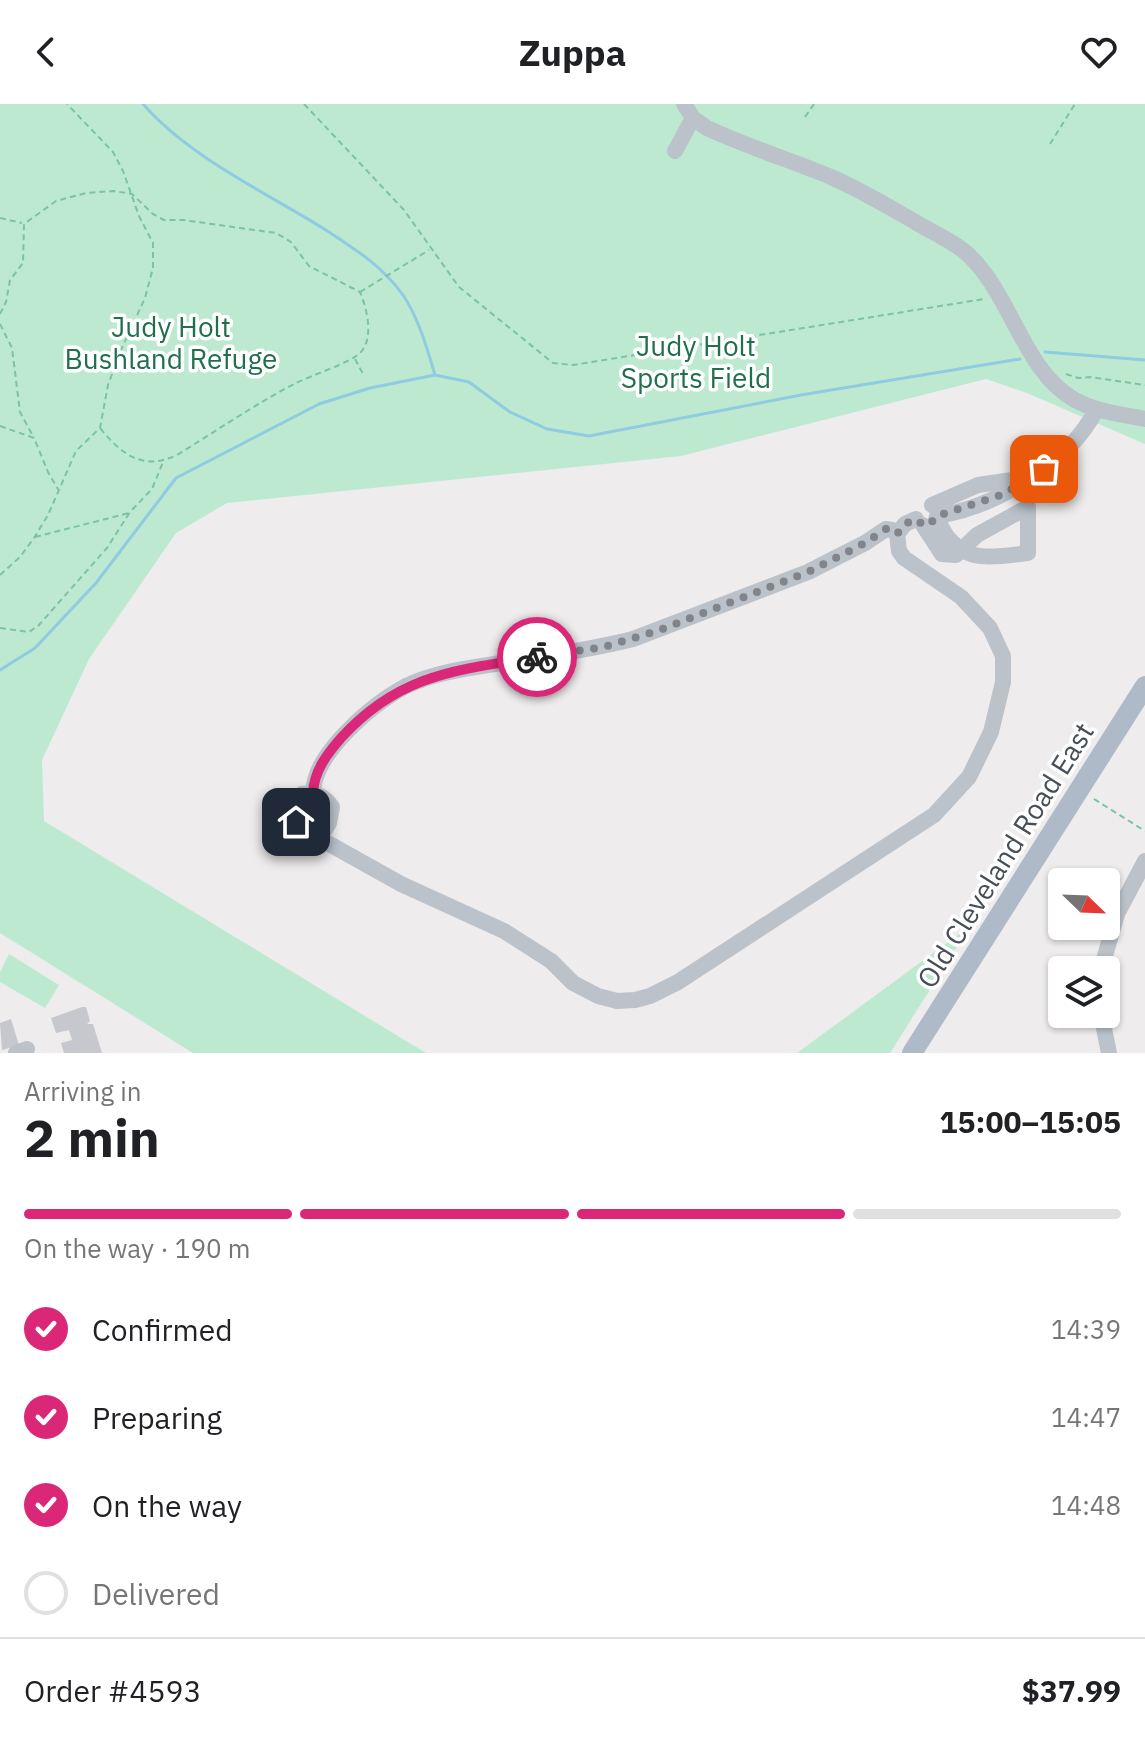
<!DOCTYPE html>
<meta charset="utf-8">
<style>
:root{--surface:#fff;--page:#f2f2f2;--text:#202124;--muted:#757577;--line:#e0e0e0;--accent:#db2777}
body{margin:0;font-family:"IBM Plex Sans",sans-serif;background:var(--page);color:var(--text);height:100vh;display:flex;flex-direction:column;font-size:30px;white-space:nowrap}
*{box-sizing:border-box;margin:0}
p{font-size:26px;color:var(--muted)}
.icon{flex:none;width:44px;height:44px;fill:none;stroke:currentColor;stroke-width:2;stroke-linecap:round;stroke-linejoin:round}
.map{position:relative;height:949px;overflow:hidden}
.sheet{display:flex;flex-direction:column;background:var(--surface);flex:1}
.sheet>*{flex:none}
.needle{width:52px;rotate:113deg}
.fabs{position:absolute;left:1048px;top:764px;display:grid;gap:16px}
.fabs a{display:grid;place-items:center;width:72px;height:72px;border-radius:8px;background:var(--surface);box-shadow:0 2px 6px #0004;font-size:40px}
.pin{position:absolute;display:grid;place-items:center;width:68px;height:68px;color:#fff;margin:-34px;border-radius:16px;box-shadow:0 4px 12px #0006}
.courier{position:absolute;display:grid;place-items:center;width:80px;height:80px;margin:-40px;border:6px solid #db2777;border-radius:50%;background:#fff;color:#222;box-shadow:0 2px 10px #0007}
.overview em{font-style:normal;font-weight:700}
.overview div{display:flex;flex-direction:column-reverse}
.overview{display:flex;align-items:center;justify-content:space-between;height:136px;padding:0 24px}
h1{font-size:52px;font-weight:700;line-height:60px}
.bar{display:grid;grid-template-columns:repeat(4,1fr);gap:12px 8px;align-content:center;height:96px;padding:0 24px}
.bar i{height:10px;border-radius:6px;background:var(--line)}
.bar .active{background:var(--accent)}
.bar p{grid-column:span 4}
.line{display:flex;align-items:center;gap:20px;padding:0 24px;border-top:2px solid var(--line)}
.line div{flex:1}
ol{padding:0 24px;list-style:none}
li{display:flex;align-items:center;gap:24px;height:88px}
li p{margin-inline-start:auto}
li .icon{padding:8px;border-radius:50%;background:var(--accent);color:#fff;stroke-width:4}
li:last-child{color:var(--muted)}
li i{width:44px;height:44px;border:4px solid var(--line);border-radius:50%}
header{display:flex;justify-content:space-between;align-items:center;height:104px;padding:0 24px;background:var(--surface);font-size:36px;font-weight:700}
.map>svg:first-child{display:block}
.green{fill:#bee9d1}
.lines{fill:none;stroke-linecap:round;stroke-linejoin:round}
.stream{stroke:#8fcbe1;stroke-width:3}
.building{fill:#c7c8ce}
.path{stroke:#7ac3a3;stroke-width:2;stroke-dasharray:6 4;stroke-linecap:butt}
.minor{stroke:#bbc2ca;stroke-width:16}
.major{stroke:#aebac8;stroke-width:20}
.done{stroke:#81858b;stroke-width:8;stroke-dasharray:0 14.4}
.route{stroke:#db2777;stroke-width:10}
.labels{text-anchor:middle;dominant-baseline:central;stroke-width:7;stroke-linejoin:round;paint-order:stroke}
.park-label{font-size:28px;fill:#20704d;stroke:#fff}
.street-label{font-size:28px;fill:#464e57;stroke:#fff}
</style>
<header><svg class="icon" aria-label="back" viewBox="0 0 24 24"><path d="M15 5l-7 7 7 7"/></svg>Zuppa<svg class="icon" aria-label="heart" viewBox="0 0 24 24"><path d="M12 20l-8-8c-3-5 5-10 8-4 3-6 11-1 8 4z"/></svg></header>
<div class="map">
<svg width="1145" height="949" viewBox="0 0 1145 949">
<rect width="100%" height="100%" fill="#eeecec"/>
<path class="green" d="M0 0H1145V340L1027 289 986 275 681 352 227 399 176 429 89 555 42 656 44 717 426 949H193L0 829Z
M970 822 890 949H797Z
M9 850 59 881 45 904 0 878V868Z"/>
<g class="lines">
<path class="stream" d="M143 0C190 54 269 90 329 128 358 147 383 163 403 191 419 215 427 244 435 271
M1045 248 1145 256
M0 566 35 544 96 479 176 374 319 300 370 284 435 271 469 278 510 308 547 325 589 332 801 291 1020 255"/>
</g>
<path class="building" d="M82 903H86L90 917 87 920H93L102 949H64L61 939 72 936 69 926 56 929 51 914Z
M11 915 19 941 2 946 0 919Z"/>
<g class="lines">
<path class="path" d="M304 0 404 106 459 183 553 259 573 261 984 195
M805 13 814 0
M1050 40 1075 0
M0 114 22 119
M360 188 429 146
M0 210 6 198 10 176 23 159 24 120 56 97 86 89 114 87 132 90 153 110 164 116H183L276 129 291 138 309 162 360 188C367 205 374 233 361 248 353 258 309 272 294 280 254 301 216 327 177 351 143 367 122 351 100 324
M0 220 12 244 20 308 34 334
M355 255 364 272
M1066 270 1078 274 1090 273 1145 281
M0 322 34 334 48 368 59 387
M35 433 129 409
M0 471 20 453 34 434 48 411 76 347 100 324 108 281 121 246 145 194 153 164V139L139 112 123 67 113 48 67 0
M0 524 29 528 38 522 107 444 130 408 152 385 163 358
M1094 695 1145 727"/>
<path class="minor" d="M684 0 693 14 707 24C748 43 790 56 831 73 861 86 889 103 917 119 932 128 950 136 964 147 1011 186 1022 267 1075 296 1097 308 1121 310 1145 315
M675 47 693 14
M932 401 978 381 1025 374
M937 412C996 403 1069 359 1096 306
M923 421 942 450 956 451 977 431 1028 403V449C1000 452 971 460 950 436 944 430 942 422 936 415
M313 689C314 668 326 651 340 635 358 615 382 595 406 582 436 568 469 564 501 559 545 552 590 546 633 535L808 468 865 439 886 425 892 426 897 430
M320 734 329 719 332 703C324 692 316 688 302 690L291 702C291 720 310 728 324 737L401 780 504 827 551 857 573 879 598 892 617 897 635 896 650 892 678 878 934 711 969 673 991 628 1003 578V552L990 524 961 493 904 454 899 447 897 430 905 420 916 415
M1101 866 1117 810 1145 757
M1101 910 1109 949
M16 949 27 945"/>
<path class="major" d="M912 949 1145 582"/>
</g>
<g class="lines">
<path class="done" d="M537 553 604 543 657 527 808 468 865 439 886 425 892 426 897 430 905 420 916 415 923 421H929L937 412 1004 390 1044 365"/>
<path class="route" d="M296 718 291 710V702L302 690 313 689C314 667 327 650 341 634 399 570 456 566 537 553"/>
</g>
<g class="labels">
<g class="park-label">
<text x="171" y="222">Judy Holt<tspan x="171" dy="32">Bushland Refuge</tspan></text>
<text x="696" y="241">Judy Holt<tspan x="696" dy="32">Sports Field</tspan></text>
</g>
<g class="street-label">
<text transform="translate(1005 751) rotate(-58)">Old Cleveland Road East</text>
</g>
</g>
</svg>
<div class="fabs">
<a><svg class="needle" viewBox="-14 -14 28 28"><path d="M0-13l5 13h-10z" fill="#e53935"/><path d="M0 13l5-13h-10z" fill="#757577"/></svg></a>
<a><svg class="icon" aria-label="layers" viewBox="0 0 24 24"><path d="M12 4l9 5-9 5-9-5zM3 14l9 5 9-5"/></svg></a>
</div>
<div class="pin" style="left:1044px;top:365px;background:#ea580c"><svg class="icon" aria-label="bag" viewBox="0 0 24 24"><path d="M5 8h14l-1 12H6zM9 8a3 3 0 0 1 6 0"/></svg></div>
<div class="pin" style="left:296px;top:718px;background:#1f2937"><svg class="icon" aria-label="home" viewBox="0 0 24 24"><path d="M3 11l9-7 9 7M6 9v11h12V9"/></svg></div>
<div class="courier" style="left:537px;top:553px"><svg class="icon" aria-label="bike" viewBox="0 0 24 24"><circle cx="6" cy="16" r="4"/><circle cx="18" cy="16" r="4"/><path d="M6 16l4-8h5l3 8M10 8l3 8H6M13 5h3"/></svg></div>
</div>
<section class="sheet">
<div class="overview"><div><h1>2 min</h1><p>Arriving in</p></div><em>15:00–15:05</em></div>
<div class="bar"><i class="active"></i><i class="active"></i><i class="active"></i><i></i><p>On the way · 190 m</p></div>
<ol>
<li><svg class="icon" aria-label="check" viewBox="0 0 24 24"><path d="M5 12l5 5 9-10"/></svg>Confirmed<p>14:39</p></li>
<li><svg class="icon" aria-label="check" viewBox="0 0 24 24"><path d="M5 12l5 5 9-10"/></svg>Preparing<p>14:47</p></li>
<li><svg class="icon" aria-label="check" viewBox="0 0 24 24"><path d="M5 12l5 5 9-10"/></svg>On the way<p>14:48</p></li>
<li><i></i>Delivered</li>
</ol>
<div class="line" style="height:104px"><div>Order #4593</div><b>$37.99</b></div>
</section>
